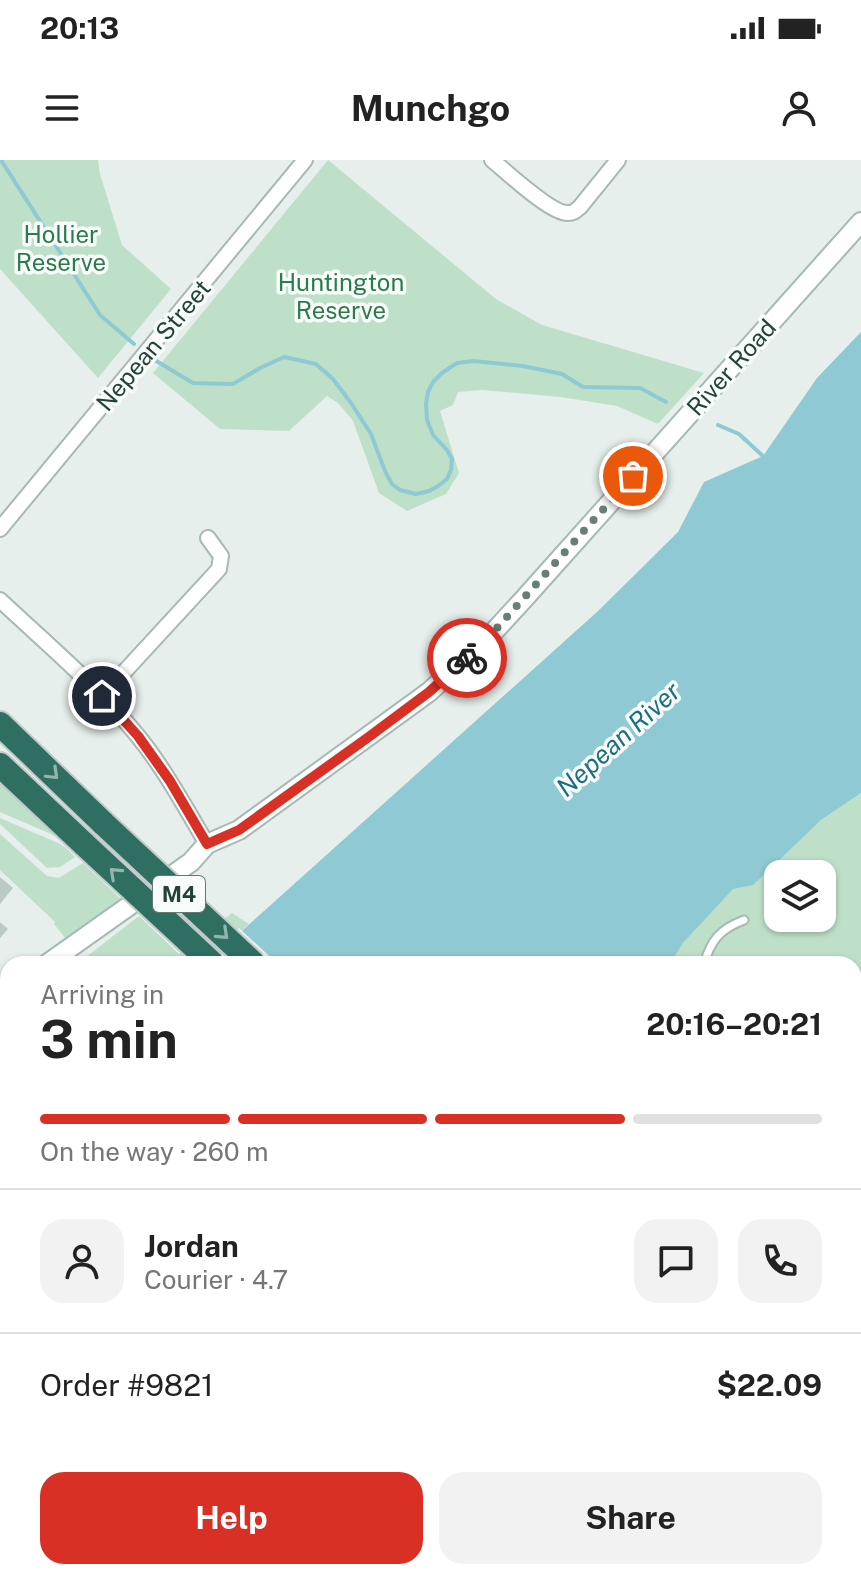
<!DOCTYPE html>
<meta charset="utf-8">
<style>
:root{--surface:#fff;--page:#f2f2f2;--text:#222;--muted:#767676;--line:#e0e0e0;--accent:#d93025}
body{margin:0;font-family:"Public Sans",sans-serif;background:var(--page);color:var(--text);height:100vh;display:flex;flex-direction:column;font-size:30px;white-space:nowrap}
*{box-sizing:border-box;margin:0}
p{font-size:26px;color:var(--muted)}
.icon{flex:none;width:44px;height:44px;fill:none;stroke:currentColor;stroke-width:2;stroke-linecap:round;stroke-linejoin:round}
.map{position:relative;flex:1;overflow:hidden}
.sheet{position:absolute;left:0px;top:796px;width:862px;height:624px;display:flex;flex-direction:column;background:var(--surface);border-radius:24px 24px 0 0;box-shadow:0 2px 6px #0004}
.sheet>*{flex:none}
.controls{position:absolute;left:764px;top:700px;display:grid;gap:16px}
.controls a{display:grid;place-items:center;width:72px;height:72px;border-radius:16px;background:var(--surface);box-shadow:0 2px 6px #0004;font-size:40px}
.pin{position:absolute;display:grid;place-items:center;width:68px;height:68px;color:#fff;margin:-34px;border:4px solid #fff;border-radius:50%;box-shadow:0 2px 8px #0007}
.courier{position:absolute;display:grid;place-items:center;width:80px;height:80px;margin:-40px;border:6px solid #d93025;border-radius:50%;background:#fff;color:#222;box-shadow:0 2px 10px #0007}
.overview em{font-style:normal;font-weight:700}
.overview div{display:flex;flex-direction:column-reverse}
.overview{display:flex;align-items:center;justify-content:space-between;height:136px;padding:0 40px}
h1{font-size:52px;font-weight:700;line-height:60px}
.bar{display:grid;grid-template-columns:repeat(4,1fr);gap:12px 8px;align-content:center;height:96px;padding:0 40px}
.bar i{height:10px;border-radius:6px;background:var(--line)}
.bar .on{background:var(--accent)}
.bar p{grid-column:span 4}
.line{display:flex;align-items:center;gap:20px;padding:0 40px;border-top:2px solid var(--line)}
.line div{flex:1}
.round{display:grid;place-items:center;flex:none;width:84px;height:84px;border-radius:24px;background:var(--page)}
.primary-button{display:flex;gap:16px;margin-top:auto;padding:16px 40px}
.primary-button a{flex:1;height:92px;border-radius:24px;background:var(--accent);color:#fff;font-size:32px;font-weight:700;line-height:92px;text-align:center}
.primary-button a+a{background:var(--page);color:var(--text)}
.status{display:flex;justify-content:space-between;align-items:center;height:56px;padding:0 40px;background:var(--surface);direction:ltr}
.status svg{height:22px;fill:currentColor}
header{display:flex;justify-content:space-between;align-items:center;height:104px;padding:0 40px;background:var(--surface);font-size:36px;font-weight:700}
.map>svg:first-child{display:block}
.green{fill:#bfe0c8;fill-rule:evenodd}
.water{fill:#8ec9d4}
.pier{fill:#e6efeb}
.lines{fill:none;stroke-linecap:round;stroke-linejoin:round}
.stream{stroke:#8ec9d4;stroke-width:4}
.building{fill:#bbcac4}
.lane-casing{stroke:#a8b8b2;stroke-width:11}
.street-casing{stroke:#a8b8b2;stroke-width:18}
.secondary-casing{stroke:#a4bbb3;stroke-width:22}
.highway-casing{stroke:#c2cac8;stroke-width:28}
.lane{stroke:#fff;stroke-width:7}
.street{stroke:#fff;stroke-width:14}
.secondary{stroke:#fff;stroke-width:18}
.highway{stroke:#2f6f62;stroke-width:24}
.highway-bridge-casing{stroke:#c2cac8;stroke-width:28;stroke-linecap:butt}
.highway-bridge{stroke:#2f6f62;stroke-width:24}
.oneway{stroke:#93b5ae}
.done{stroke:#687f78;stroke-width:8;stroke-dasharray:0 14.4}
.route{stroke:#d93025;stroke-width:10}
.labels{text-anchor:middle;dominant-baseline:central;stroke-width:7;stroke-linejoin:round;paint-order:stroke}
.shield{fill:#f7fbf9;stroke:#637a73;stroke-width:2}
.shield-label{font-size:22px;font-weight:bold;fill:#24423a}
.park-label{font-size:24px;fill:#2d7a4b;stroke:#f7fbf9}
.street-label{font-size:24px;fill:#24423a;stroke:#f7fbf9}
.water-label{font-size:26px;font-style:italic;fill:#1c6f80;stroke:#f7fbf9}
</style>
<div class="status"><b>20:13</b><svg viewBox="0 0 49 12"><path d="M0 12V9h3v3zM5 12V6h3v6zM10 12V3h3v9zM15 12V0h3v12zM26 1h20v11H26zM47 4h2v5h-2z"/></svg></div>
<header><svg class="icon" aria-label="menu" viewBox="0 0 24 24"><path d="M4 6h16M4 12h16M4 18h16"/></svg>Munchgo<svg class="icon" aria-label="person" viewBox="0 0 24 24"><circle cx="12" cy="8" r="4"/><path d="M4 21q1-7 8-7t8 7"/></svg></header>
<div class="map">
<svg width="861" height="1420" viewBox="0 0 861 1420">
<rect width="100%" height="100%" fill="#e6efeb"/>
<path class="green" d="M0 0H98L100 14 122 85 171 129 98 218 0 109Z
M328 0 496 139 542 165 704 213 658 264 617 246 561 237 482 230 458 232 453 245 440 251 459 313 446 334 407 351 379 333 353 261 338 243 327 236 289 271 220 269 153 213Z
M0 623 58 677 0 652Z
M861 633V888L854 892V804H670L683 783 733 728 753 724 821 660ZM778 714H822V758H778Z
M0 658 58 683 65 687 75 697 60 707 47 708 0 664Z
M0 674 47 716 59 718 83 703 122 740 66 779 54 764 55 762 0 710Z
M232 753 249 764 205 804H77L139 756 179 794Z
M8 859V966L0 974V866Z
M854 1278 861 1285V1345L854 1338Z
M8 1343V1412H34L27 1420H0V1350Z
M720 1412H760L768 1420H730Z
M776 1412H833L842 1420H784Z"/>
<path class="water" d="M861 172V633L821 660 753 725 733 729 683 783 670 804H205L597 452 678 372 704 322 763 296 817 218Z
M8 966V1343L0 1350V974Z"/>
<path class="pier" d="M239 768 278 804H201Z"/>
<g class="lines">
<path class="stream" d="M1 0 100 155 134 184
M153 199 193 223 233 224 260 208 284 197 316 204 333 219 351 243 371 274 385 311 392 324 400 330 416 334 429 331 438 326 447 319 451 310 452 299 447 290 433 275 427 260 426 244 428 232 433 222 442 213 457 203 474 201 523 206 562 214 583 227 640 228 666 242
M718 265 739 274 764 297"/>
</g>
<path class="building" d="M0 717 13 728 0 744Z
M0 762 8 769 0 778Z
M861 1109V1126L854 1120V1117Z
M100 1412H124L134 1420H94Z
M128 1412H148L141 1420H139Z
M247 1412H259L269 1420H240Z
M264 1412H291L285 1420H274Z
M303 1412H321L326 1415 322 1420H297Z
M642 1412H676L685 1420H635Z"/>
<g class="lines">
<g class="lane-casing">
<path id="lane" d="M704 804C711 780 720 769 744 760
M854 837 861 833"/>
</g>
<g class="street-casing">
<path id="street" d="M492 0C507 12 551 54 568 53 574 53 575 51 580 47L618 0
M0 369 305 0
M0 440C47 484 96 525 137 575 164 608 185 647 207 684
M102 536 219 409 221 396 208 378
M514 1420 522 1412"/>
</g>
<g class="secondary-casing">
<path id="secondary" d="M47 804 191 702 207 684 239 670 429 532 488 478 523 440 861 62
M0 838 8 832
M854 912 861 909
M189 1420 199 1412"/>
</g>
<g class="highway-casing">
<path id="highway" d="M0 564 104 664
M0 605 85 685
M854 1362 861 1369
M854 1404 861 1410"/>
</g>
<use href="#lane" class="lane"/>
<use href="#street" class="street"/>
<use href="#secondary" class="secondary"/>
<use href="#highway" class="highway"/>
<g class="highway-bridge-casing">
<path id="highway-bridge" d="M104 664 254 804
M85 685 213 804"/>
</g>
<use href="#highway-bridge" class="highway-bridge"/>
</g>
<defs><path id="oneway-chevron" d="M-2-3.5L2.5 0L-2 3.5" fill="none" stroke-width="1.6" stroke-linecap="round" stroke-linejoin="round" transform="scale(2)"/></defs>
<g class="oneway">
<use href="#oneway-chevron" transform="translate(53 614) rotate(44)"/>
<use href="#oneway-chevron" transform="translate(115 713) rotate(-137)"/>
<use href="#oneway-chevron" transform="translate(223 774) rotate(43)"/>
</g>
<g class="lines">
<path class="done" d="M467 498 488 478 633 316"/>
<path class="route" d="M102 536 138 576 170 621 207 684 239 670 370 576 429 532 467 498"/>
</g>
<g class="labels">
<rect class="shield" x="153" y="716" width="52" height="36" rx="6"/>
<g class="shield-label">
<text x="179" y="734">M4</text>
</g>
<g class="park-label">
<text x="61" y="74">Hollier<tspan x="61" dy="28">Reserve</tspan></text>
<text x="341" y="122">Huntington<tspan x="341" dy="28">Reserve</tspan></text>
</g>
<g class="street-label">
<text transform="translate(153 185) rotate(-50)">Nepean Street</text>
<text transform="translate(731 207) rotate(-48)">River Road</text>
</g>
<g class="water-label">
<text transform="translate(618 579) rotate(-42)">Nepean River</text>
</g>
</g>
</svg>
<div class="controls">
<a><svg class="icon" aria-label="layers" viewBox="0 0 24 24"><path d="M12 4l9 5-9 5-9-5zM3 14l9 5 9-5"/></svg></a>
</div>
<div class="pin" style="left:633px;top:316px;background:#ea580c"><svg class="icon" aria-label="bag" viewBox="0 0 24 24"><path d="M5 8h14l-1 12H6zM9 8a3 3 0 0 1 6 0"/></svg></div>
<div class="pin" style="left:102px;top:536px;background:#1f2937"><svg class="icon" aria-label="home" viewBox="0 0 24 24"><path d="M3 11l9-7 9 7M6 9v11h12V9"/></svg></div>
<div class="courier" style="left:467px;top:498px"><svg class="icon" aria-label="bike" viewBox="0 0 24 24"><circle cx="6" cy="16" r="4"/><circle cx="18" cy="16" r="4"/><path d="M6 16l4-8h5l3 8M10 8l3 8H6M13 5h3"/></svg></div>
<section class="sheet">
<div class="overview"><div><h1>3 min</h1><p>Arriving in</p></div><em>20:16–20:21</em></div>
<div class="bar"><i class="on"></i><i class="on"></i><i class="on"></i><i></i><p>On the way · 260 m</p></div>
<div class="line" style="height:144px"><a class="round"><svg class="icon" aria-label="person" viewBox="0 0 24 24"><circle cx="12" cy="8" r="4"/><path d="M4 21q1-7 8-7t8 7"/></svg></a><div><b>Jordan</b><p>Courier · 4.7</p></div><a class="round"><svg class="icon" aria-label="chat" viewBox="0 0 24 24"><path d="M4 5h16v11H9l-5 4z"/></svg></a><a class="round"><svg class="icon" aria-label="phone" viewBox="0 0 24 24"><path d="M5 4h4l2 5-3 2q2 4 5 5l2-3 5 2v4C11 20 4 13 5 4z"/></svg></a></div>
<div class="line" style="height:104px"><div>Order #9821</div><b>$22.09</b></div>
<div class="primary-button"><a>Help</a><a>Share</a></div>
</section>
</div>
